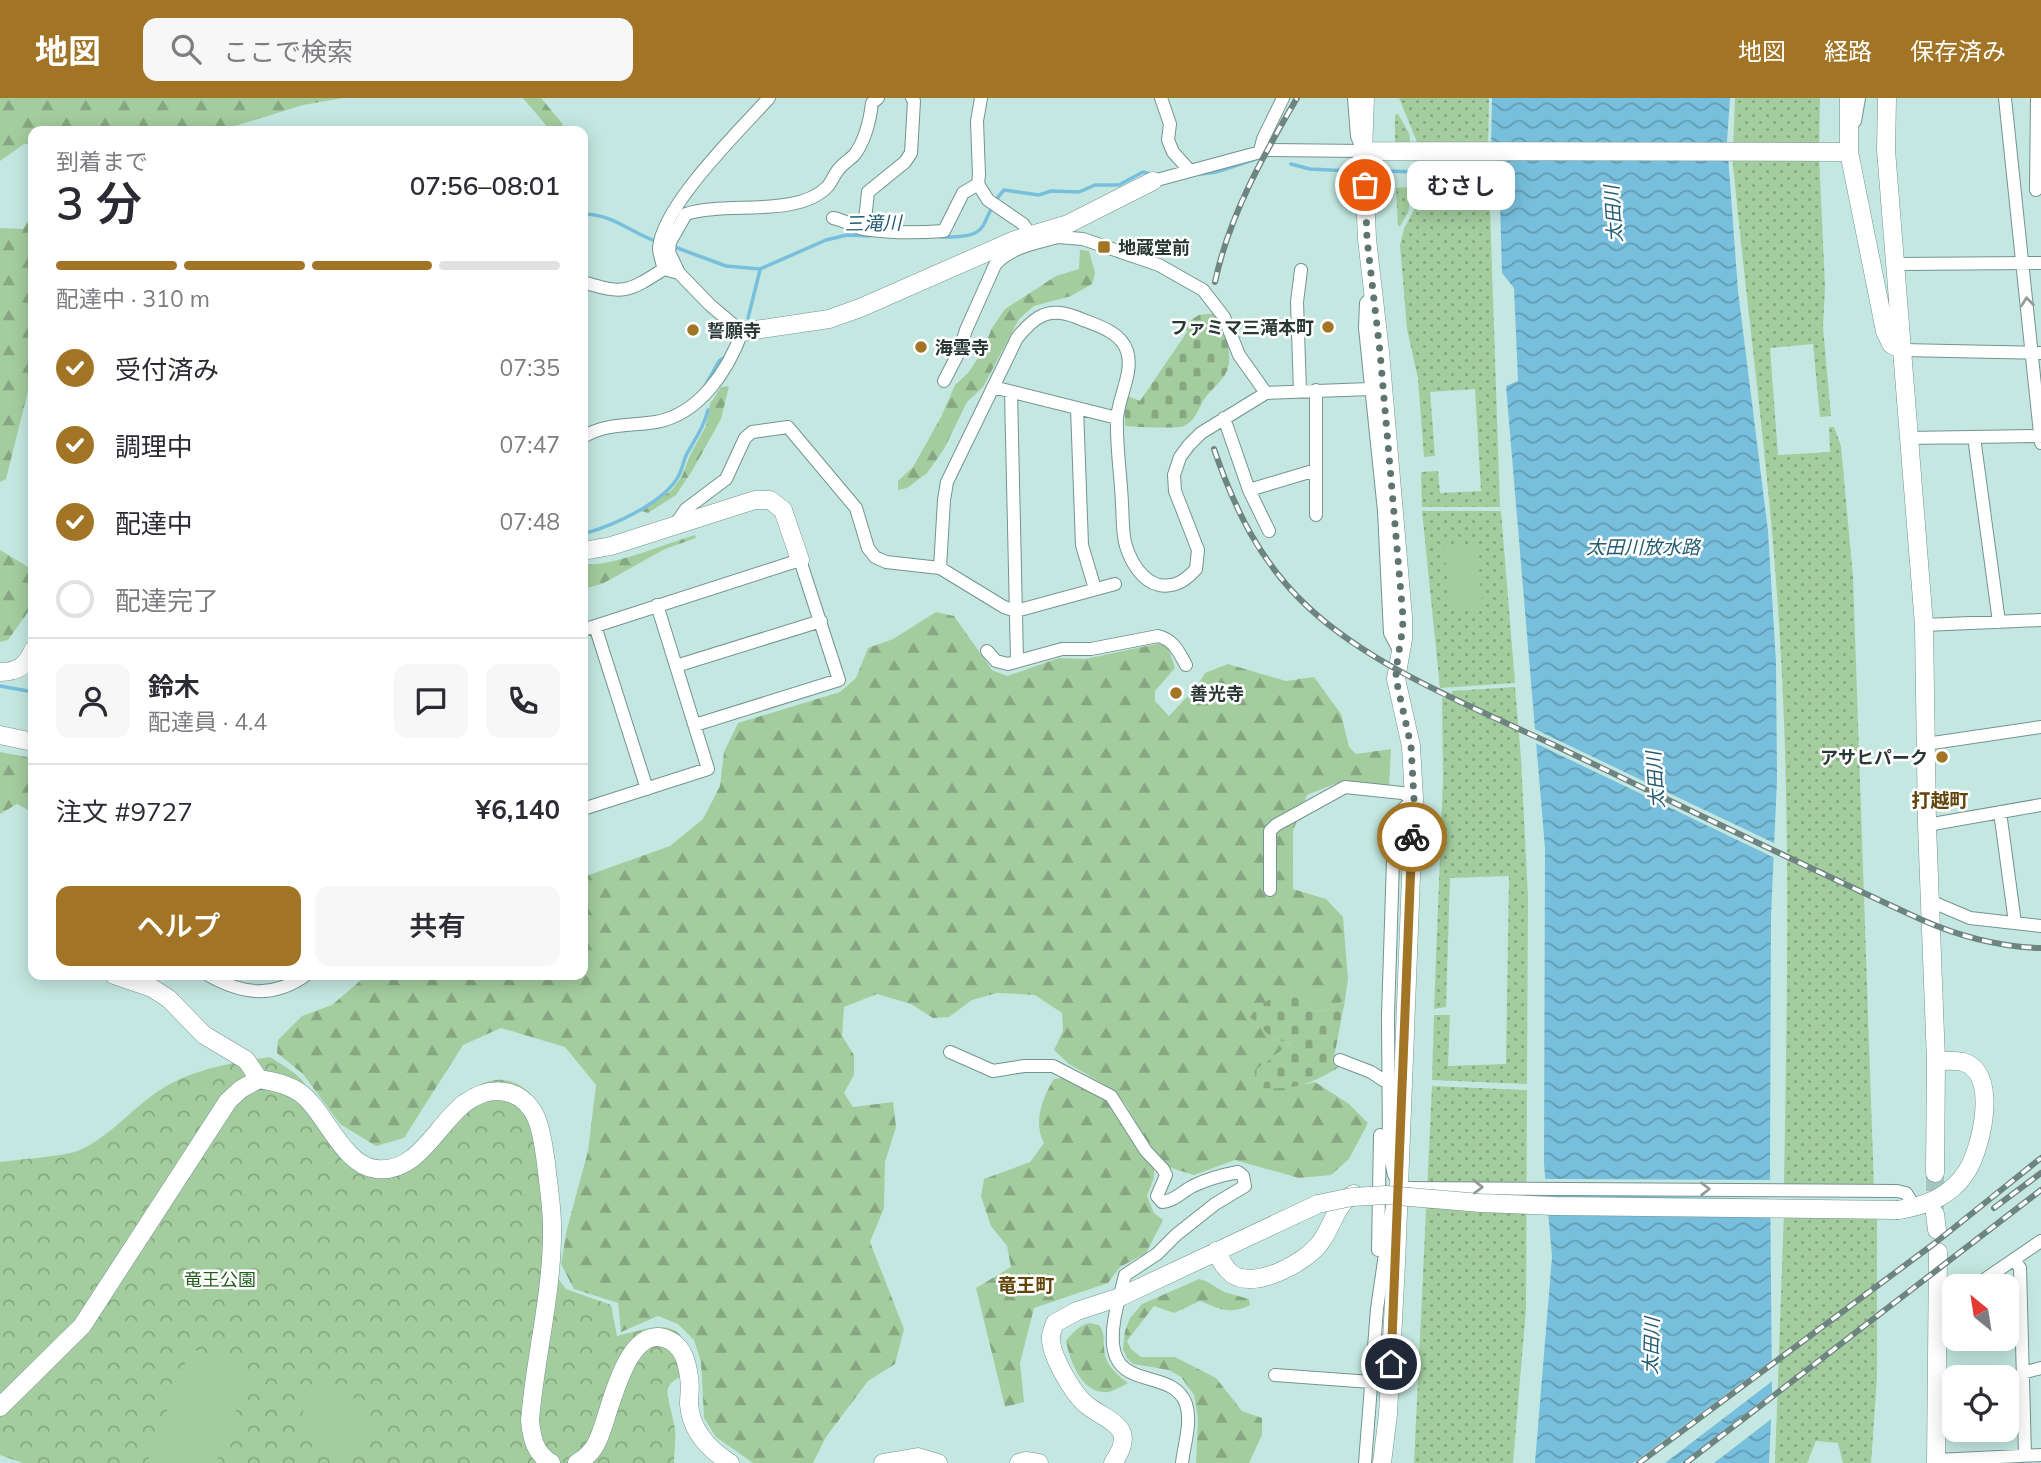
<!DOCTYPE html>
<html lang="ja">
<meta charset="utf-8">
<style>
:root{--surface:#fff;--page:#f7f7f7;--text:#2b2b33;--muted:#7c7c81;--line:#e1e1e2;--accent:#a17525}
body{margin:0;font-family:Mulish,"Noto Sans JP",sans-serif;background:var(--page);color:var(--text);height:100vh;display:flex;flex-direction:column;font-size:26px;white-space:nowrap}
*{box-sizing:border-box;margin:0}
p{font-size:23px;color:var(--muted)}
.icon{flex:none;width:38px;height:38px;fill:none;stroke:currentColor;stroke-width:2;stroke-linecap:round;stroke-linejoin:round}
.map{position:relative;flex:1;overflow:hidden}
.sheet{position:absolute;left:28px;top:28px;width:560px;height:854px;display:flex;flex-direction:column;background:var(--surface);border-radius:14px;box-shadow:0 4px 18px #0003}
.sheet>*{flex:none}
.needle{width:46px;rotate:330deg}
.tools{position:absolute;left:1942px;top:1176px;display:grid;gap:14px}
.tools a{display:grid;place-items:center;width:77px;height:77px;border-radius:14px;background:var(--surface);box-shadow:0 4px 18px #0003;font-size:35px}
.pin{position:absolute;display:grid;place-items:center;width:60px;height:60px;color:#fff;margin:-30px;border:4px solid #fff;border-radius:50%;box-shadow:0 2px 7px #0007}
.courier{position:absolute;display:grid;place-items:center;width:70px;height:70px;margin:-35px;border:5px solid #a17525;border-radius:50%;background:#fff;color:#222;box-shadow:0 2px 9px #0007}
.bubble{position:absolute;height:49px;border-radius:14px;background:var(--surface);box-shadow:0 4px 18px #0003;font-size:23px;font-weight:600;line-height:49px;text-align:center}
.summary em{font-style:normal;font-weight:600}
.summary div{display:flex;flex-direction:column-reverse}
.summary{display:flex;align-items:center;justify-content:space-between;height:119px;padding:0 28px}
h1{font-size:46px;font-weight:600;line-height:52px}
.bar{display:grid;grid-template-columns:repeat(4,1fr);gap:10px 7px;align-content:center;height:84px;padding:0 28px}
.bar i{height:9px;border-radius:5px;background:var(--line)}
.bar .selected{background:var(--accent)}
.bar p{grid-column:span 4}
.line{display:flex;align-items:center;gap:18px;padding:0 28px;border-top:2px solid var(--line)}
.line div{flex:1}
.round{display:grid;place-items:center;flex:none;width:74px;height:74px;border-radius:14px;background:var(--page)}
ol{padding:0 28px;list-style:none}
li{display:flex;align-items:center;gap:21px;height:77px}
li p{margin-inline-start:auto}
li .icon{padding:7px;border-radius:50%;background:var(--accent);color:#fff;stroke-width:4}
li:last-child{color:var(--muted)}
li i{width:38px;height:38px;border:4px solid var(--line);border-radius:50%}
.action{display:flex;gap:14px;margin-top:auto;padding:14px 28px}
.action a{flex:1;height:80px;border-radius:14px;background:var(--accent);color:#fff;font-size:28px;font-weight:600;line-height:80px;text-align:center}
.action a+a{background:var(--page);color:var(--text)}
header{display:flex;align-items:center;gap:42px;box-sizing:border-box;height:98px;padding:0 35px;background:var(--accent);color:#fff}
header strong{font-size:33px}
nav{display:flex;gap:38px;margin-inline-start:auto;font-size:24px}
.search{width:490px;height:63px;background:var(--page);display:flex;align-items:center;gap:18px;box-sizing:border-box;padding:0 24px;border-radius:14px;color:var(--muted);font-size:26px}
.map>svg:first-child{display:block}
.grass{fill:url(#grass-dots)}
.forest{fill:url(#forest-firs)}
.cemetery{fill:url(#cemetery-stones)}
.park{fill:url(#park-crowns)}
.pitch{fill:#a4cd9f}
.water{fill:url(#water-waves)}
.pier{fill:#c4e8e1}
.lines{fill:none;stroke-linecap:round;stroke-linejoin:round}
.stream{stroke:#77bfdc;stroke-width:3.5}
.secondary-tunnel{stroke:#a5c5bf;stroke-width:18;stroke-dasharray:18 9;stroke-linecap:butt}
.street-casing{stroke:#73948f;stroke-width:14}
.secondary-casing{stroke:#73948f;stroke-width:19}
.street{stroke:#fff;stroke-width:12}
.secondary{stroke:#fff;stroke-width:18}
.rail-casing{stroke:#6d8480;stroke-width:6}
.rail{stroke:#fff;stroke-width:3.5;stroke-dasharray:10;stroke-linecap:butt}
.secondary-bridge-casing{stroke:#73948f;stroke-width:19;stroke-linecap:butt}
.secondary-bridge{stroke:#fff;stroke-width:18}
.oneway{stroke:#949b9a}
.done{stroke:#5f7571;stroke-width:7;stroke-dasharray:0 12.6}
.route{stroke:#a17525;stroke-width:9}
.poi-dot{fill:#a17525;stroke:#fff;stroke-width:2.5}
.labels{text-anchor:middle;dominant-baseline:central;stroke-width:5;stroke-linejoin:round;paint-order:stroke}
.poi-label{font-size:18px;font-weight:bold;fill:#293735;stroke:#fff;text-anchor:start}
.park-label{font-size:18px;fill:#245d1d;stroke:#fff}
.water-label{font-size:19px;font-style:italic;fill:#235c71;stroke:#fff}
.neighbourhood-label{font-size:19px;font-weight:bold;fill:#614409;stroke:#fff}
</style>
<header>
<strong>地図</strong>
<div class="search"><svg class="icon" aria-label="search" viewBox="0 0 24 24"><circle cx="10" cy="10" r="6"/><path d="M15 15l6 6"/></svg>ここで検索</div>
<nav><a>地図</a><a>経路</a><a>保存済み</a></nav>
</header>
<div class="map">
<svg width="2041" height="1365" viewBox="0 0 2041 1365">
<defs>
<pattern id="grass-dots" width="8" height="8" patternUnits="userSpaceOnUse" patternTransform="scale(1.75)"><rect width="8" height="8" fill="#a4cd9f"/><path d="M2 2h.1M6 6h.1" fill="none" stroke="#86a782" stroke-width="1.8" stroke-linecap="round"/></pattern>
<pattern id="forest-firs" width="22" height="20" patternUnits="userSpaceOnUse" patternTransform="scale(1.75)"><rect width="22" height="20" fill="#a4cd9f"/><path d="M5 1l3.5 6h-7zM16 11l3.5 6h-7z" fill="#86a782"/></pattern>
<pattern id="cemetery-stones" width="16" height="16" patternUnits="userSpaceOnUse" patternTransform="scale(1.75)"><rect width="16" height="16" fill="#a4cd9f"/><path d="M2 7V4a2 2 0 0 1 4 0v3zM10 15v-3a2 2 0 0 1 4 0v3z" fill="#86a782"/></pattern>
<pattern id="park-crowns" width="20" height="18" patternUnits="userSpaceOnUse" patternTransform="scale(1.75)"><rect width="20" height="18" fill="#a4cd9f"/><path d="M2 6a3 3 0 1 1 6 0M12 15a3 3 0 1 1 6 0" fill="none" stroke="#86a782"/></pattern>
<pattern id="water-waves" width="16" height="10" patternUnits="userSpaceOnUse" patternTransform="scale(1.75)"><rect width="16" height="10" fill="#77bfdc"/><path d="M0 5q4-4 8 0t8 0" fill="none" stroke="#629cb3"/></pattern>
</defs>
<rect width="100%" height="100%" fill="#c4e8e1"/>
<path class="grass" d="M1399 0H1489L1488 60 1419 49Z
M1735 0H1820L1819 52H1733Z
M1398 16 1409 35 1412 57 1395 56V17Z
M1732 56 1819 57 1825 189 1823 229 1831 318 1820 319 1813 246 1770 250 1778 357 1830 354 1829 329H1834L1841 348 1853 479 1874 1090 1784 1088C1787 906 1791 724 1780 542 1771 379 1747 218 1732 56Z
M1489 82 1500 409H1422L1421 374 1438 373 1440 395 1481 393 1475 291 1430 294 1435 358 1424 359 1418 281 1407 231 1400 147 1404 131 1417 106 1421 91 1425 90V85Z
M1412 89 1408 115 1400 128H1398L1396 90Z
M1422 413H1501L1515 585 1440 590Z
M1515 589 1521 661 1528 799 1527 986 1432 982 1434 917H1450L1448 968 1506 966 1509 778 1450 780 1446 909 1434 911 1443 681 1442 600H1452V593Z
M1432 988 1527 992 1526 1211 1513 1365H1414Z
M1877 1111V1280L1871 1365H1843L1838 1345 1816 1343 1807 1365H1775L1784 1114Z"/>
<path class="forest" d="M0 0H343L303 7 219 33H33V46H24L0 63Z
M523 0H541L562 25 563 33H551Z
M33 115V273L6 381 0 384V130L23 131Z
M1080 152 1089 153 1095 175 1092 186 1071 198 1034 208 1019 221 983 289 967 304 944 351 927 375 907 390 898 392V383L913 369 941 319 955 287 969 274 983 252 992 230 1005 211 1056 178 1079 171Z
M729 288 721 321 692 373 676 397 648 415 642 413 672 392 682 378 690 357 706 328 710 306 721 289Z
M695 437 696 440 665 451 602 486 583 491V466C610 470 667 445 695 437Z
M0 452 33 472V507L8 542 0 544Z
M936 514 954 518 992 572 1007 578 1059 560 1085 561 1161 545 1168 549 1175 570 1155 593V603L1169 618 1197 588 1205 575 1228 566 1286 583 1314 579 1341 616 1349 649 1356 656 1391 651 1389 687 1337 685 1307 697 1293 733V791L1326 801 1343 819 1348 881 1345 902 1327 912 1313 913 1306 905 1300 887 1271 939 1290 946 1257 971 1306 986 1315 984 1349 1006 1368 1025 1349 1061 1331 1077 1299 1080 1235 1062 1194 1077 1168 1069 1149 1048 1126 1007 1110 990 1069 966 1054 952 1063 933 1062 915 1035 897 997 895 972 902 949 919 933 920 911 906 877 896 844 909 842 938 854 957V977L844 995 853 1009 893 1004 896 1029 885 1064 884 1110 870 1144 904 1231 895 1266 868 1283 826 1339 813 1365H753L716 1339 704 1320 701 1264 694 1242 678 1226 658 1218 621 1234 618 1205 574 1191 561 1166 567 1131 588 1053 596 987 565 949 501 930 463 947 404 1040 376 1048 340 1026 303 976 277 955 278 942 302 918 332 907 367 877H583V779L670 748 703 721 720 688 724 654 738 625 840 594 856 580 868 550 893 541Z
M0 654 27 659 33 664V715L17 706 0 716Z
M1070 979 1103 999 1154 1069V1080L1147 1098 1154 1115 1163 1122 1146 1155 1120 1169 1108 1185 1034 1210 1020 1265 1024 1304 1005 1309 976 1190 1011 1169 1007 1148 991 1128 981 1098 984 1081 1030 1064 1044 1045C1033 1025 1042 1000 1054 981Z
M1199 1181 1206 1183 1224 1194 1249 1201 1250 1207C1230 1217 1219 1211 1200 1203L1174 1215 1154 1208 1127 1243 1131 1251 1141 1259H1175L1216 1280 1242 1313 1262 1320V1337L1249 1365H1196L1198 1320 1194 1297 1181 1279 1169 1272 1133 1266 1127 1260 1123 1251 1125 1233 1130 1220 1142 1206Z
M1090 1225 1099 1227C1105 1236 1103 1239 1104 1248 1104 1266 1115 1275 1128 1285 1122 1288 1114 1293 1108 1294 1082 1297 1070 1263 1066 1243 1073 1234 1079 1227 1090 1225Z"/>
<path class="cemetery" d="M1217 215C1223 232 1234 254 1227 273 1222 284 1210 292 1203 303 1198 312 1195 323 1184 328 1178 331 1134 329 1125 328V297L1140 303 1187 234 1184 226 1199 217Z
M1301 887 1306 905 1313 913 1327 912 1345 902 1333 965 1339 969C1313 986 1289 994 1257 989L1253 982 1257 971 1290 946 1271 939 1250 919 1259 907Z"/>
<path class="park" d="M270 959C279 965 292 972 300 980 319 1002 346 1055 374 1061 432 1075 459 956 519 987 532 994 539 1007 543 1020 548 1034 547 1053 548 1068 551 1105 554 1142 557 1179L566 1191 611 1207 617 1238C662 1227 680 1216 697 1271 657 1288 667 1290 674 1326 677 1338 674 1353 674 1365H23L0 1357V1064C20 1061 63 1059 80 1052 110 1038 131 1012 157 994 190 971 231 965 270 959Z"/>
<path class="pitch" d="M1477 445 1482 509 1450 512 1444 448Z
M191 1250 251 1273 216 1365H147Z
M314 1285 374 1308 354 1360 294 1337Z"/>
<path class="water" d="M1492 0H1730L1727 44 1738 193 1768 433 1776 564 1777 681 1771 819 1770 1068 1772 1301 1769 1365H1535L1552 1159 1544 1066 1545 750 1506 288 1518 283 1514 190 1502 175 1499 69 1491 48Z"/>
<path class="pier" d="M1530 629 1778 747 1777 761 1531 643Z
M1541 1081 1773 1082 1774 1101 1543 1096Z
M1775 1260V1281L1665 1365H1633Z
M1776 1292 1775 1318 1761 1329 1714 1365H1681Z"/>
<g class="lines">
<path class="stream" d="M1291 66 1310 71 1350 73
M1384 73 1422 74 1493 71 1504 73
M1201 76 1216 74 1256 61
M583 116C614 116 630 135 658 144
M941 139C998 140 975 124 1004 92L1039 97 1051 93 1079 94 1095 87H1119L1143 74 1150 76
M672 148 726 168 760 171 826 142 847 137 870 138
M748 220 760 172
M704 290 719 263 727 258
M583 436C612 428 665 405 679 377 683 369 684 359 689 352 697 338 704 328 708 312
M0 588 33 594"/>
<path class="secondary-tunnel" d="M1935 1075V1116"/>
<g class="street-casing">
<path id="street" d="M981 0 977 23 979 77 978 86 988 102 1023 126 1031 137
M1161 0 1170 26 1168 42 1173 54 1190 73
M2005 0 2041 345
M1855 23 1859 0
M1260 53 1263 41 1283 0
M1153 83 1268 52 1363 53 1357 38 1354 0
M2036 92 2037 0
M833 120C845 122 853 129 864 131 890 135 918 135 944 133L963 95 978 86
M1054 130 1058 139 1083 141 1159 167 1203 192 1224 219 1239 257 1266 295
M864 131 868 94 905 64 911 55 914 3 912 0
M1896 166 2041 165
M664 171C662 164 659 156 659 150 662 108 740 32 769 0
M679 175 669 154 670 144 686 116C726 103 797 120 827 89 832 84 834 76 839 71 843 65 850 62 855 56 865 42 870 22 872 5L878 0
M583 184C624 197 628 194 664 171L679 175 710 207 742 234C728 272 700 316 656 324 631 328 606 325 583 339
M1372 199 1366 205 1365 230 1384 413 1390 535 1400 554
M1902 252 2041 255
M944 283 959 254 966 232 995 167C1010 149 1036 145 1058 139
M993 289 1117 320
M1300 293 1297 204 1301 172
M1011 294 1017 562
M1077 310 1082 447 1095 491
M1224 320 1249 392 1316 372
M1974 339 1999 524
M1908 340 2041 338
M1249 392 1269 433
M1316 417V292
M675 427 686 411 726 381 745 340 752 334 788 329 856 410 868 450 875 459 886 464 940 470 1004 509 1016 513 1115 486
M940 470 944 402 947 384 1017 240C1034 219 1048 208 1076 219 1094 227 1120 232 1127 253 1134 274 1118 300 1117 321 1116 349 1121 378 1122 406 1123 419 1122 436 1126 448 1131 464 1142 483 1159 487 1175 490 1186 482 1196 471L1198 452 1175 393 1174 377 1180 359 1189 347 1201 335 1266 295 1370 291
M1924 527 2041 522
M595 528 647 691
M583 532 800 462 839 582 695 627
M987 553 996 563 1008 566 1062 551H1091L1158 538C1174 542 1178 553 1186 567
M676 568 821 523
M1926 646 2041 629
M583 711 708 671 657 507
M2000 714 2015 825
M1927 727 2041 707
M1270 792V733L1276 727 1345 689 1402 695 1414 701 1401 713 1394 732 1388 917 1389 1052 1394 1077
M1930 803 1970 820 2041 828
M208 877C242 896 272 901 306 877
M950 954 993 973 1024 968H1053L1111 998 1146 1053 1163 1071 1166 1077 1157 1098 1162 1104C1175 1103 1181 1094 1193 1088 1207 1081 1222 1077 1238 1074L1243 1078 1245 1088 1215 1106 1176 1137 1157 1156 1125 1177C1120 1199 1111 1223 1113 1246 1117 1293 1173 1270 1186 1306 1192 1324 1184 1347 1182 1365
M1340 962 1371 974 1383 982
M1398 1090 1897 1093 1906 1095 1915 1109
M1378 1152 1380 1037
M2014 1162 2020 1170 2025 1357
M1975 1188 2041 1143
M1936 1208 1949 1206 1955 1202
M2022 1275 2041 1270
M1275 1277 1371 1284
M1936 1362 2041 1357
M1365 1365 1377 1211 1392 1108"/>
</g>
<g class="secondary-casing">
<path id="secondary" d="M1365 0 1363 53 1367 141 1380 254 1403 519V541L1396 581 1411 648 1414 701 1396 1166 1388 1316 1382 1365
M1849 0V54L1885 233 1891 246 1902 252
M1887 0 1886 52 1924 527 1927 727 1936 963 1935 1075
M1363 53 1849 54
M742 234 829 221 860 210 1015 142 1068 126 1153 83
M583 453 611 448 755 402H770L783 412 800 462
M0 574C17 574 27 568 33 552
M0 637 33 644
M114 877 152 890 169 901 204 937 246 962 259 981
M1898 1112C1925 1108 1951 1099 1967 1073 1981 1051 2000 975 1963 964 1956 962 1944 963 1936 963
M1935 1116 1937 1132
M1216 1153C1220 1161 1224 1170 1232 1176 1255 1192 1305 1165 1320 1145 1332 1130 1336 1105 1354 1096
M0 1309 82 1228 228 1003 241 991 259 981C272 983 287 986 299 994 325 1012 342 1067 376 1071 418 1076 436 1027 465 1005 479 995 493 990 510 995 540 1005 542 1038 546 1065 548 1086 552 1107 552 1128 553 1194 535 1258 530 1323 532 1341 535 1355 551 1365
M577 1365C587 1359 594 1352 598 1342 610 1317 626 1218 671 1243 684 1251 687 1265 689 1279 691 1288 689 1297 689 1306 691 1333 708 1351 730 1365
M883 1365 918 1359 938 1365
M1019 1365 1026 1363 1039 1365
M1113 1365C1138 1329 1111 1325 1088 1308 1074 1298 1051 1258 1051 1241 1050 1236 1053 1231 1055 1225L1077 1213 1120 1199 1318 1106
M1936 1365 1938 1154"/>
</g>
<use href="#street" class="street"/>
<use href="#secondary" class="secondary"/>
<g class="rail-casing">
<path id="rail" d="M1215 184C1229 118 1263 58 1297 0
M1214 351C1235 412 1260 464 1308 509 1373 570 1475 610 1556 648 1677 706 1798 765 1920 821 1958 838 1999 849 2041 850
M1994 1110 2041 1075
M1639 1365 1935 1145 2041 1060
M1686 1365 2041 1092"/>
</g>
<use href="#rail" class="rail"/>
<g class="secondary-bridge-casing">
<path id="secondary-bridge" d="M1318 1106 1352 1099 1386 1097 1481 1105 1555 1108 1898 1112"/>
</g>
<use href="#secondary-bridge" class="secondary-bridge"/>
</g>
<defs><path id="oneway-chevron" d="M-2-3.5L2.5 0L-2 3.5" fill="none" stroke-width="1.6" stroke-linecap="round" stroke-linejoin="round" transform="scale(1.75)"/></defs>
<g class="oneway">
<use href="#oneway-chevron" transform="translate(2027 204) rotate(-96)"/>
<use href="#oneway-chevron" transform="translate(1478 1089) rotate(1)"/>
<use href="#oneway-chevron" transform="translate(1705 1091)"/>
</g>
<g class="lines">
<path class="done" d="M1365 87 1367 141 1380 254 1403 519C1403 540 1396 560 1396 581L1411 648 1414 701 1412 739"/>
<path class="route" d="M1391 1266 1412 739"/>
</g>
<g class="poi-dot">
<rect x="1097" y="142" width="14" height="14" rx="3.5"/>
<circle cx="1328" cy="229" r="7"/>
<circle cx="693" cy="232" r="7"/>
<circle cx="921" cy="249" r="7"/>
<circle cx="1176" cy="595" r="7"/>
<circle cx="1942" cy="659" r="7"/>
</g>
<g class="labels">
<g class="poi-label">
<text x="1118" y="149">地蔵堂前</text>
<text x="1314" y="229" text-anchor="end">ファミマ三滝本町</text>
<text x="707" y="232">誓願寺</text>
<text x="935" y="249">海雲寺</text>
<text x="1190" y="595">善光寺</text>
<text x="1928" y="659" text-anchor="end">アサヒパーク</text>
</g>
<g class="park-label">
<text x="220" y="1181">竜王公園</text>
</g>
<g class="water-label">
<text transform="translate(1613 116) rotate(-94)">太田川</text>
<text transform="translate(873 125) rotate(-1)">三滝川</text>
<text x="1643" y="449">太田川放水路</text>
<text transform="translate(1655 682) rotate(-94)">太田川</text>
<text transform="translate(1651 1248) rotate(-88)">太田川</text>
</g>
<g class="neighbourhood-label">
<text x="1940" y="702">打越町</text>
<text x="1026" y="1187">竜王町</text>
</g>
</g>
</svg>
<div class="tools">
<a><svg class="needle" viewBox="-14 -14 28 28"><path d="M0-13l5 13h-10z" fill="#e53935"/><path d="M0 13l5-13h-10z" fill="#7c7c81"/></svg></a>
<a><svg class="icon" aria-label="locate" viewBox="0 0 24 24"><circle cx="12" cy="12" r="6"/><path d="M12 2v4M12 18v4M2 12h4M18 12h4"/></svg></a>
</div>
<div class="pin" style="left:1365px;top:87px;background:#ea580c"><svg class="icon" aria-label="bag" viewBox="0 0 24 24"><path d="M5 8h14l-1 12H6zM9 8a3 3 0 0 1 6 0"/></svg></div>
<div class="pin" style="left:1391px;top:1266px;background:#1f2937"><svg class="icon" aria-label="home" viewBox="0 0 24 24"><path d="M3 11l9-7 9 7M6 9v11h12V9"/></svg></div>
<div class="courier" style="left:1412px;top:739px"><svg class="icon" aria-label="bike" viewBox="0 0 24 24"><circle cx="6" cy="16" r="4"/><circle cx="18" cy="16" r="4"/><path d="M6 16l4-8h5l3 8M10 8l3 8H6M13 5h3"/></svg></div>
<div class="bubble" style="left:1407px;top:63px;width:108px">むさし</div>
<section class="sheet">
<div class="summary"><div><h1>3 分</h1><p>到着まで</p></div><em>07:56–08:01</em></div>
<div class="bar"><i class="selected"></i><i class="selected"></i><i class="selected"></i><i></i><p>配達中 · 310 m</p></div>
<ol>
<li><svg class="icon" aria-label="check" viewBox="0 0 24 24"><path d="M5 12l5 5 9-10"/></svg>受付済み<p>07:35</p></li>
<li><svg class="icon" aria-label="check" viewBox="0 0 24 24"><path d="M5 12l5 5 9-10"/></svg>調理中<p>07:47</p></li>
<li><svg class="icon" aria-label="check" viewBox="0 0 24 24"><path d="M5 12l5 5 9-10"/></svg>配達中<p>07:48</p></li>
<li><i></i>配達完了</li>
</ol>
<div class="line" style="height:126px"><a class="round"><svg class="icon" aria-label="person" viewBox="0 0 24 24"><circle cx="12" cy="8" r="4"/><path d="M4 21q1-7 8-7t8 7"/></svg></a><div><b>鈴木</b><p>配達員 · 4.4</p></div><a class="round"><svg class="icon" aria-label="chat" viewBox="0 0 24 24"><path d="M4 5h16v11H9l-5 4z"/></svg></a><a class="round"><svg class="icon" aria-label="phone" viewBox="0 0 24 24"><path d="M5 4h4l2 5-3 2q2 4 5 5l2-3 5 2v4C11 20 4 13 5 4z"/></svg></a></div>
<div class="line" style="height:91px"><div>注文 #9727</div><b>¥6,140</b></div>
<div class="action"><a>ヘルプ</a><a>共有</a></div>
</section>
</div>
